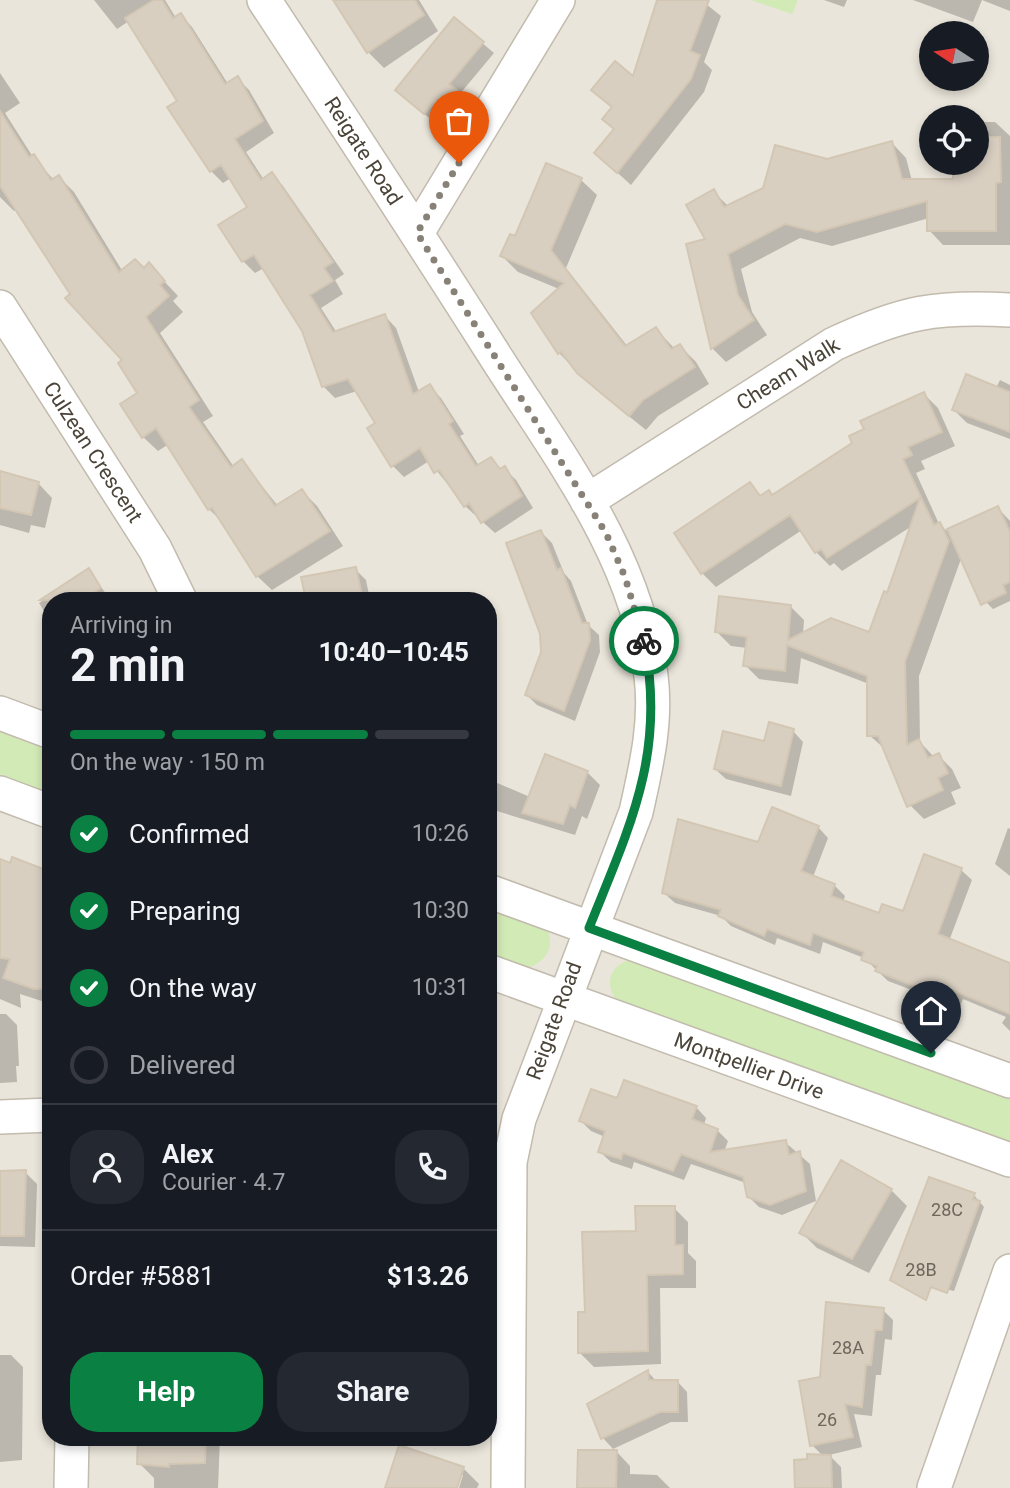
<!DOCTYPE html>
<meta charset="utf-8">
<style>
:root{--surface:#171b24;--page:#242831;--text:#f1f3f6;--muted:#9ea1a6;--line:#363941;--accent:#0b8043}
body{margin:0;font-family:Roboto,sans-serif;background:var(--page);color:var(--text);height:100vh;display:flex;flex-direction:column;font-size:26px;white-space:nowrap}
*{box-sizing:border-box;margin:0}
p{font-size:23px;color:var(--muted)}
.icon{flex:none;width:38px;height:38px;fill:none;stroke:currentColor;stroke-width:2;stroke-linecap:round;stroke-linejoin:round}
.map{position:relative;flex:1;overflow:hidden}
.sheet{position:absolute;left:42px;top:592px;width:455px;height:854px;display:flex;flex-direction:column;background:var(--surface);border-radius:28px;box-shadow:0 4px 10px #0003}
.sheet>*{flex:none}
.needle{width:46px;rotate:282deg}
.tools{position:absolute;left:919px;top:21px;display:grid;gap:14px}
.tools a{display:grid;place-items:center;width:70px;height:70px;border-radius:50%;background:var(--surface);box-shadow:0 4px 10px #0003;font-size:35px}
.pin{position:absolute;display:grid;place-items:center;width:60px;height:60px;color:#fff;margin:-72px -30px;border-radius:50% 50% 50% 0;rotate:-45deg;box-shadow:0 0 7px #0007}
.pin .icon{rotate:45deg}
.courier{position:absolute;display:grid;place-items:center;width:70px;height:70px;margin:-35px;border:5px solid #0b8043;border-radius:50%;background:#fff;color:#222;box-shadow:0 2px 9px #0007}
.summary em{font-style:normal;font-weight:700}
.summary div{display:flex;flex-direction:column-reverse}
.summary{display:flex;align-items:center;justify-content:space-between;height:119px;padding:0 28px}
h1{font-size:46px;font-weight:700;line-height:52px}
.bar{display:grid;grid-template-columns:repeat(4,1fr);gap:10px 7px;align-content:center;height:84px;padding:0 28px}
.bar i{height:9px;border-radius:5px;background:var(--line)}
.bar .on{background:var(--accent)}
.bar p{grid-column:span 4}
.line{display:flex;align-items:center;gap:18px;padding:0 28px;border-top:2px solid var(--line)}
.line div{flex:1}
.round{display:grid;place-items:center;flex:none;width:74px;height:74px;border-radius:28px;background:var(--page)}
ol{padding:0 28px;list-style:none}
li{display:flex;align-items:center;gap:21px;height:77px}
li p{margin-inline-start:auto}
li .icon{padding:7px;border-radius:50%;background:var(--accent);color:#fff;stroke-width:4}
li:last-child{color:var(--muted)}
li i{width:38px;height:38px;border:4px solid var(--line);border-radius:50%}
.primary-button{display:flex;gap:14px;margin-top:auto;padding:14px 28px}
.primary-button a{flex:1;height:80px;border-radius:28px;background:var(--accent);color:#fff;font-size:28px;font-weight:700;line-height:80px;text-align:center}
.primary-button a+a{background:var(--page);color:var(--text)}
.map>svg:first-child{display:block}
.residential{fill:#eae5da;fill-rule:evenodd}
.green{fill:#d2eab5}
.shadow{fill:#0003}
.building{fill:#d8cfc1;stroke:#d3c7b4;stroke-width:2}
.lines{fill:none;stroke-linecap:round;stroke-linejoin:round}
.minor-casing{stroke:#c2bbae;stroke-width:36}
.minor{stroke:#fff;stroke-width:33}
.done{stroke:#878178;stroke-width:7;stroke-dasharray:0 12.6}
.route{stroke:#0b8043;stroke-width:9}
.labels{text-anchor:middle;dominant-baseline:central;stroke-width:5;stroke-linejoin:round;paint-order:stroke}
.number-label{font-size:18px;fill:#6e675b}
.street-label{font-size:21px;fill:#4b4439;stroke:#fff}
</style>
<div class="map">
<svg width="1010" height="1488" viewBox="0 0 1010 1488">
<rect width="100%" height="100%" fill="#f6f3ec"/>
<path class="residential" d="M0 0H1010V1488H0ZM931 33H976V79H931ZM931 117H976V163H931ZM51 600H488V1437H51Z"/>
<path class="green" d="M751 0H798L792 14Z
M0 725 51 744V797L0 779Z
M488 904 548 930C555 950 544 962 526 969L488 956Z
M637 959 1010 1094V1141L623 1006C601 989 608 961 637 959Z"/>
<path class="shadow" d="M94 0H165L176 18 181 15 192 27 228 84 237 78 249 90 274 133 246 152 264 180 272 174 283 186 344 274 335 280 343 294 321 308 337 333 385 316 396 328 419 392 429 386 441 398 464 434 460 436 479 466 491 459 502 470 504 468 516 480 533 508 495 533 465 506 429 461 404 477 392 465 377 424 357 391 335 398 323 386 304 331 264 268 255 273 243 261 221 226 250 207 231 178 223 183 211 171 180 101 129 21 117 29Z
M347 0H419L438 31 384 68 368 52Z
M659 0H701L721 16 704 62 712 70 704 92 631 185 610 166 615 130 613 108 607 103 634 79Z
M824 0H847L844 7Z
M913 0H1010V11L982 0 973 22Z
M455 20 494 53 459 95 466 102 452 119 444 113 435 123 408 100Z
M0 73 20 103 5 113 33 157 54 180 59 177 74 192 123 272 144 270 149 265 178 296 173 301 183 312 160 333 213 416 203 422 234 467 242 461 278 506 302 491 317 506 343 546 272 590 257 576 223 523 209 509 169 444 158 451 143 437 139 393 125 360 72 294 17 209 14 211 0 197Z
M976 122H995L1010 136V245H943L929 230V218L832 246 800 238 741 269 752 312 767 335 726 362 712 348 707 240 714 192 729 207 827 161 892 143 906 158 912 181 955 180V163H976Z
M581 180 597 195 566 268 628 347 656 329 675 349 680 346 696 362 709 384 658 416 646 430 595 389 559 353V289L518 272 502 256 516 238Z
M1000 380 1010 385V439L967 423 954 410 996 388Z
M924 394 938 408 955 446 921 461 925 469 916 473 939 524 947 531 998 508 1010 521V601L993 609 980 596 962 556 919 676 920 742 934 757 938 755 952 769 961 788 951 792 956 804 924 819 910 805 885 749 869 735V684L801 658 798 684 759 679 745 665 747 648 731 646 717 632 790 606 804 620 803 634H870L912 526 842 571 834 563 830 566 816 552 802 530 716 587 702 573 676 534 750 484 762 497 772 496Z
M0 473 38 483 52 498 45 528 31 525 29 533 0 525Z
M541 532 552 543 564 573 571 581 588 625 599 635 600 652 575 721 537 705 527 695 543 652Z
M355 569 366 580 370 600H308L304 579Z
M89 571 110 599 51 600V622L39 603Z
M793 731 803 742 791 796 726 779 715 769Z
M587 772 600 785 587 819 582 816 575 835 497 811 492 826 488 825V779L530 797Z
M818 827 828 838 813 877 834 885 845 896 843 902 880 915 904 914 961 870 972 880 949 941 1010 965V1031L1002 1023 1006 1017 963 999 959 1008 888 981 864 958 823 942 820 954 777 938 775 945 731 926 721 916 675 903 664 893 759 844Z
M1008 828 1010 829V876L995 864Z
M0 861 51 874V1004L20 994 21 1008 0 999Z
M0 1014H6L17 1025 19 1066H16L17 1082 0 1083Z
M488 1039 492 1042 488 1075Z
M618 1101 696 1107 706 1118 704 1125 717 1130 728 1141 724 1152 785 1142 810 1164 816 1201 782 1215 759 1207 748 1196 746 1183 691 1164 684 1180 634 1162 632 1169 611 1162 600 1152 605 1137 591 1131 581 1121Z
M841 1162 891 1190 907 1206 869 1273 817 1248 802 1233Z
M25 1172 37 1184 35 1247 0 1246V1173Z
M974 1195 984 1207 954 1291 899 1278Z
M674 1208 688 1222V1253L696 1261V1288H660L661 1364 594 1367 580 1353 587 1314Z
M883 1310 893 1320 892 1340 885 1339 881 1375H876L872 1416 854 1414 862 1447 829 1455 841 1467 842 1488H797L823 1456 812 1445 822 1378Z
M0 1355H11L23 1367 22 1460 0 1462Z
M648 1372 657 1382 677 1381 687 1392 688 1422H671L613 1449 603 1438 589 1405Z
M140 1437H220L218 1488H154V1478L139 1463Z
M616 1451 630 1466V1474L657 1475 670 1488H579Z
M463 1468 479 1484 477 1488H459L463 1475H459L455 1488H386Z"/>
<path class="building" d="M154 0H162L173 18 181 13 225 84 238 76 263 121 235 139 261 180 272 172 333 262 324 268 333 281 310 295 333 332 385 314 413 394 430 384 453 421 449 424 476 466 491 457 500 469 505 466 522 496 481 523 469 503 464 507 439 470 434 473 420 448 391 467 367 428 375 423 348 379 322 387 302 331 254 255 242 262 218 225 247 207 221 165 210 172 167 107 177 101 125 18Z
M333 0H415L424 15 367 53Z
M657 0H709L690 51 700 55 691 79 617 173 594 153 614 129 602 119 612 107 591 90 615 61 633 76Z
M454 17 484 42 449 84 457 90 440 110 433 104 424 114 395 90Z
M0 111 29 157 34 154 51 180 59 175 119 272 135 259 144 268 149 262 165 281 160 285 169 296 146 317 199 400 189 407 231 467 242 459 275 506 302 489 330 531 256 577 212 508 208 510 156 428 142 438 120 404 137 393 118 363 122 360 65 298 70 294 0 186Z
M976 137H1000L1001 182 996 183V231H927V201L817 232 785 224 728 254 738 295 754 320 711 349 686 244 705 239 686 205 714 189 724 207 763 188 775 145 827 159 892 141 902 179H953V163H976Z
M546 163 582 178 551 250 625 346 656 327 671 349 680 344 695 367 643 400 629 416 577 373 561 352 558 354 531 313 564 283 500 256 510 234 515 236Z
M966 374 1010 392V432L952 410Z
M924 392 942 432 908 447 912 455 903 459 934 525 940 522 949 541 905 662 907 745 919 739 928 758 939 753 948 773 938 778 943 790 907 807 878 736H867V676L787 645 785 671 743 666 747 637 715 632 719 596 791 605 788 640 831 618 869 632 884 591 887 593 920 498 827 558 821 549 815 553 790 515 701 574 674 533 750 482 760 496 769 490 772 495 852 443 849 436 864 429 860 421Z
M0 471 39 482 31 515 0 508Z
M998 506 1010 532V582L1003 585 1006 593 981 605 947 529Z
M541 530 557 570 561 568 582 623H589L590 640 564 711 525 695 541 652 540 634 506 543Z
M356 567 363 600H306L301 577Z
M89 568 101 588 82 600H40Z
M769 722 794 729 781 786 714 769 723 731 764 741Z
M545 754 588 771 575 808 570 805 563 824 522 813Z
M772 807 819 826 801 871 835 884 831 896 879 913 882 904 903 911 924 854 962 868 938 934 1010 963V1014L952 990 948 999 875 971 877 966 861 960 864 952 813 933 810 945 767 929 764 936 718 916 721 910 662 893 678 819 758 842Z
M12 857 51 872V969L43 989H34L3 978 10 959 0 958V859L10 863Z
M624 1080 697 1106 692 1119 718 1129 710 1152 786 1140 789 1155 800 1151 806 1191 770 1205 747 1197 743 1177 681 1154 673 1171 623 1153 621 1159 598 1152 605 1131 579 1121 591 1089 617 1098Z
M841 1160 892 1189 852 1259 799 1233Z
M26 1170 24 1236H0V1171Z
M929 1177 975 1193 973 1199 980 1201 947 1293 931 1287 926 1300 890 1280Z
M635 1206H675V1245H683V1274L647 1275 648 1351 578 1353V1312H585L582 1232 636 1231Z
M826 1302 884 1308 882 1330H875L871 1365H866L862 1407 845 1404 853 1437 810 1446 799 1381 820 1377Z
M648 1370 649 1380H678V1412H660L601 1439 587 1404Z
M138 1437H206L205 1463 169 1464V1467L137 1464Z
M399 1445 464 1467 457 1488H385Z
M578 1450H617L616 1488H577Z
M807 1454 831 1455 832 1488H795L794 1460 807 1459Z"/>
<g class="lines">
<g class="minor-casing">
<path id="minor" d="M264 0C341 117 417 233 492 351 555 451 637 554 651 676 657 722 646 767 636 812L519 1119 510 1162 508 1488
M417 233 558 0
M0 307 155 549 180 600
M587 501 834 344C903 312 935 306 1010 310
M0 713 51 732
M0 793 51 812
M488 891 1010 1081
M488 971 1010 1160
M0 1117 51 1115
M71 1488 72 1437
M934 1488 1010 1271"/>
</g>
<use href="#minor" class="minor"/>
</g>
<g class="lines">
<path class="done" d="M459 163 417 233 606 533 625 577 644 641"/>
<path class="route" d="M644 641C667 753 629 828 589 928L931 1053"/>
</g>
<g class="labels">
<g class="number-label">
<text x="947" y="1209">28C</text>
<text x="921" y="1269">28B</text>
<text x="848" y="1347">28A</text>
<text x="827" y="1419">26</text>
</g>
<g class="street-label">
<text transform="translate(363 151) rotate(57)">Reigate Road</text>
<text transform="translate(788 374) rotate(-32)">Cheam Walk</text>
<text transform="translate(93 452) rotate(57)">Culzean Crescent</text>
<text transform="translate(554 1021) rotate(-70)">Reigate Road</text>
<text transform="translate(749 1066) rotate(20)">Montpellier Drive</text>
</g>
</g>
</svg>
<div class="tools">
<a><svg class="needle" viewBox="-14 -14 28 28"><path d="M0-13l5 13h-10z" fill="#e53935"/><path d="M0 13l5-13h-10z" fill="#9ea1a6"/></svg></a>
<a><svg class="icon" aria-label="locate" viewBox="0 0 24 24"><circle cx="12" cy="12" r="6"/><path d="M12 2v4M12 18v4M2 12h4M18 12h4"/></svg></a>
</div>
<div class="pin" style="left:459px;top:163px;background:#ea580c"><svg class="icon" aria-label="bag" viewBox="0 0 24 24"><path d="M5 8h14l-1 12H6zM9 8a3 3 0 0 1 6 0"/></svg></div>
<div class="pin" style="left:931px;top:1053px;background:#1f2937"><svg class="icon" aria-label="home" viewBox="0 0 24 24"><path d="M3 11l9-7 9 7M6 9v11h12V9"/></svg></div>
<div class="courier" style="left:644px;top:641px"><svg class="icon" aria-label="bike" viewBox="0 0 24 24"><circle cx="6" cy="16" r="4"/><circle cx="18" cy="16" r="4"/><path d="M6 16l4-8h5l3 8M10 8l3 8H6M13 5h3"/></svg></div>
<section class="sheet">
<div class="summary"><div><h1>2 min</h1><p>Arriving in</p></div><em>10:40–10:45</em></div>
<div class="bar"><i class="on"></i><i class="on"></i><i class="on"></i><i></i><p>On the way · 150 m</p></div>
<ol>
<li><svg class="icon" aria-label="check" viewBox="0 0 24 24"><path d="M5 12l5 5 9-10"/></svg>Confirmed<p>10:26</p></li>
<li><svg class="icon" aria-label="check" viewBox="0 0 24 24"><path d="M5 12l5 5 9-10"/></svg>Preparing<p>10:30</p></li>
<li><svg class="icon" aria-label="check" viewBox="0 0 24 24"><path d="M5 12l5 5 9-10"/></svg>On the way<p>10:31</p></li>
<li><i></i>Delivered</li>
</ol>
<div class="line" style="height:126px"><a class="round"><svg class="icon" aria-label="person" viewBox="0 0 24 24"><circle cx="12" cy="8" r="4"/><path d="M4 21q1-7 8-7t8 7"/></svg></a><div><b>Alex</b><p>Courier · 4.7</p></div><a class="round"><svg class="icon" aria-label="phone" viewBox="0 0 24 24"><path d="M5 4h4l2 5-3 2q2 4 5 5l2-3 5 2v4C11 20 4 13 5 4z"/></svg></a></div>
<div class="line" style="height:91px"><div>Order #5881</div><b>$13.26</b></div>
<div class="primary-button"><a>Help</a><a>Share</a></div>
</section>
</div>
